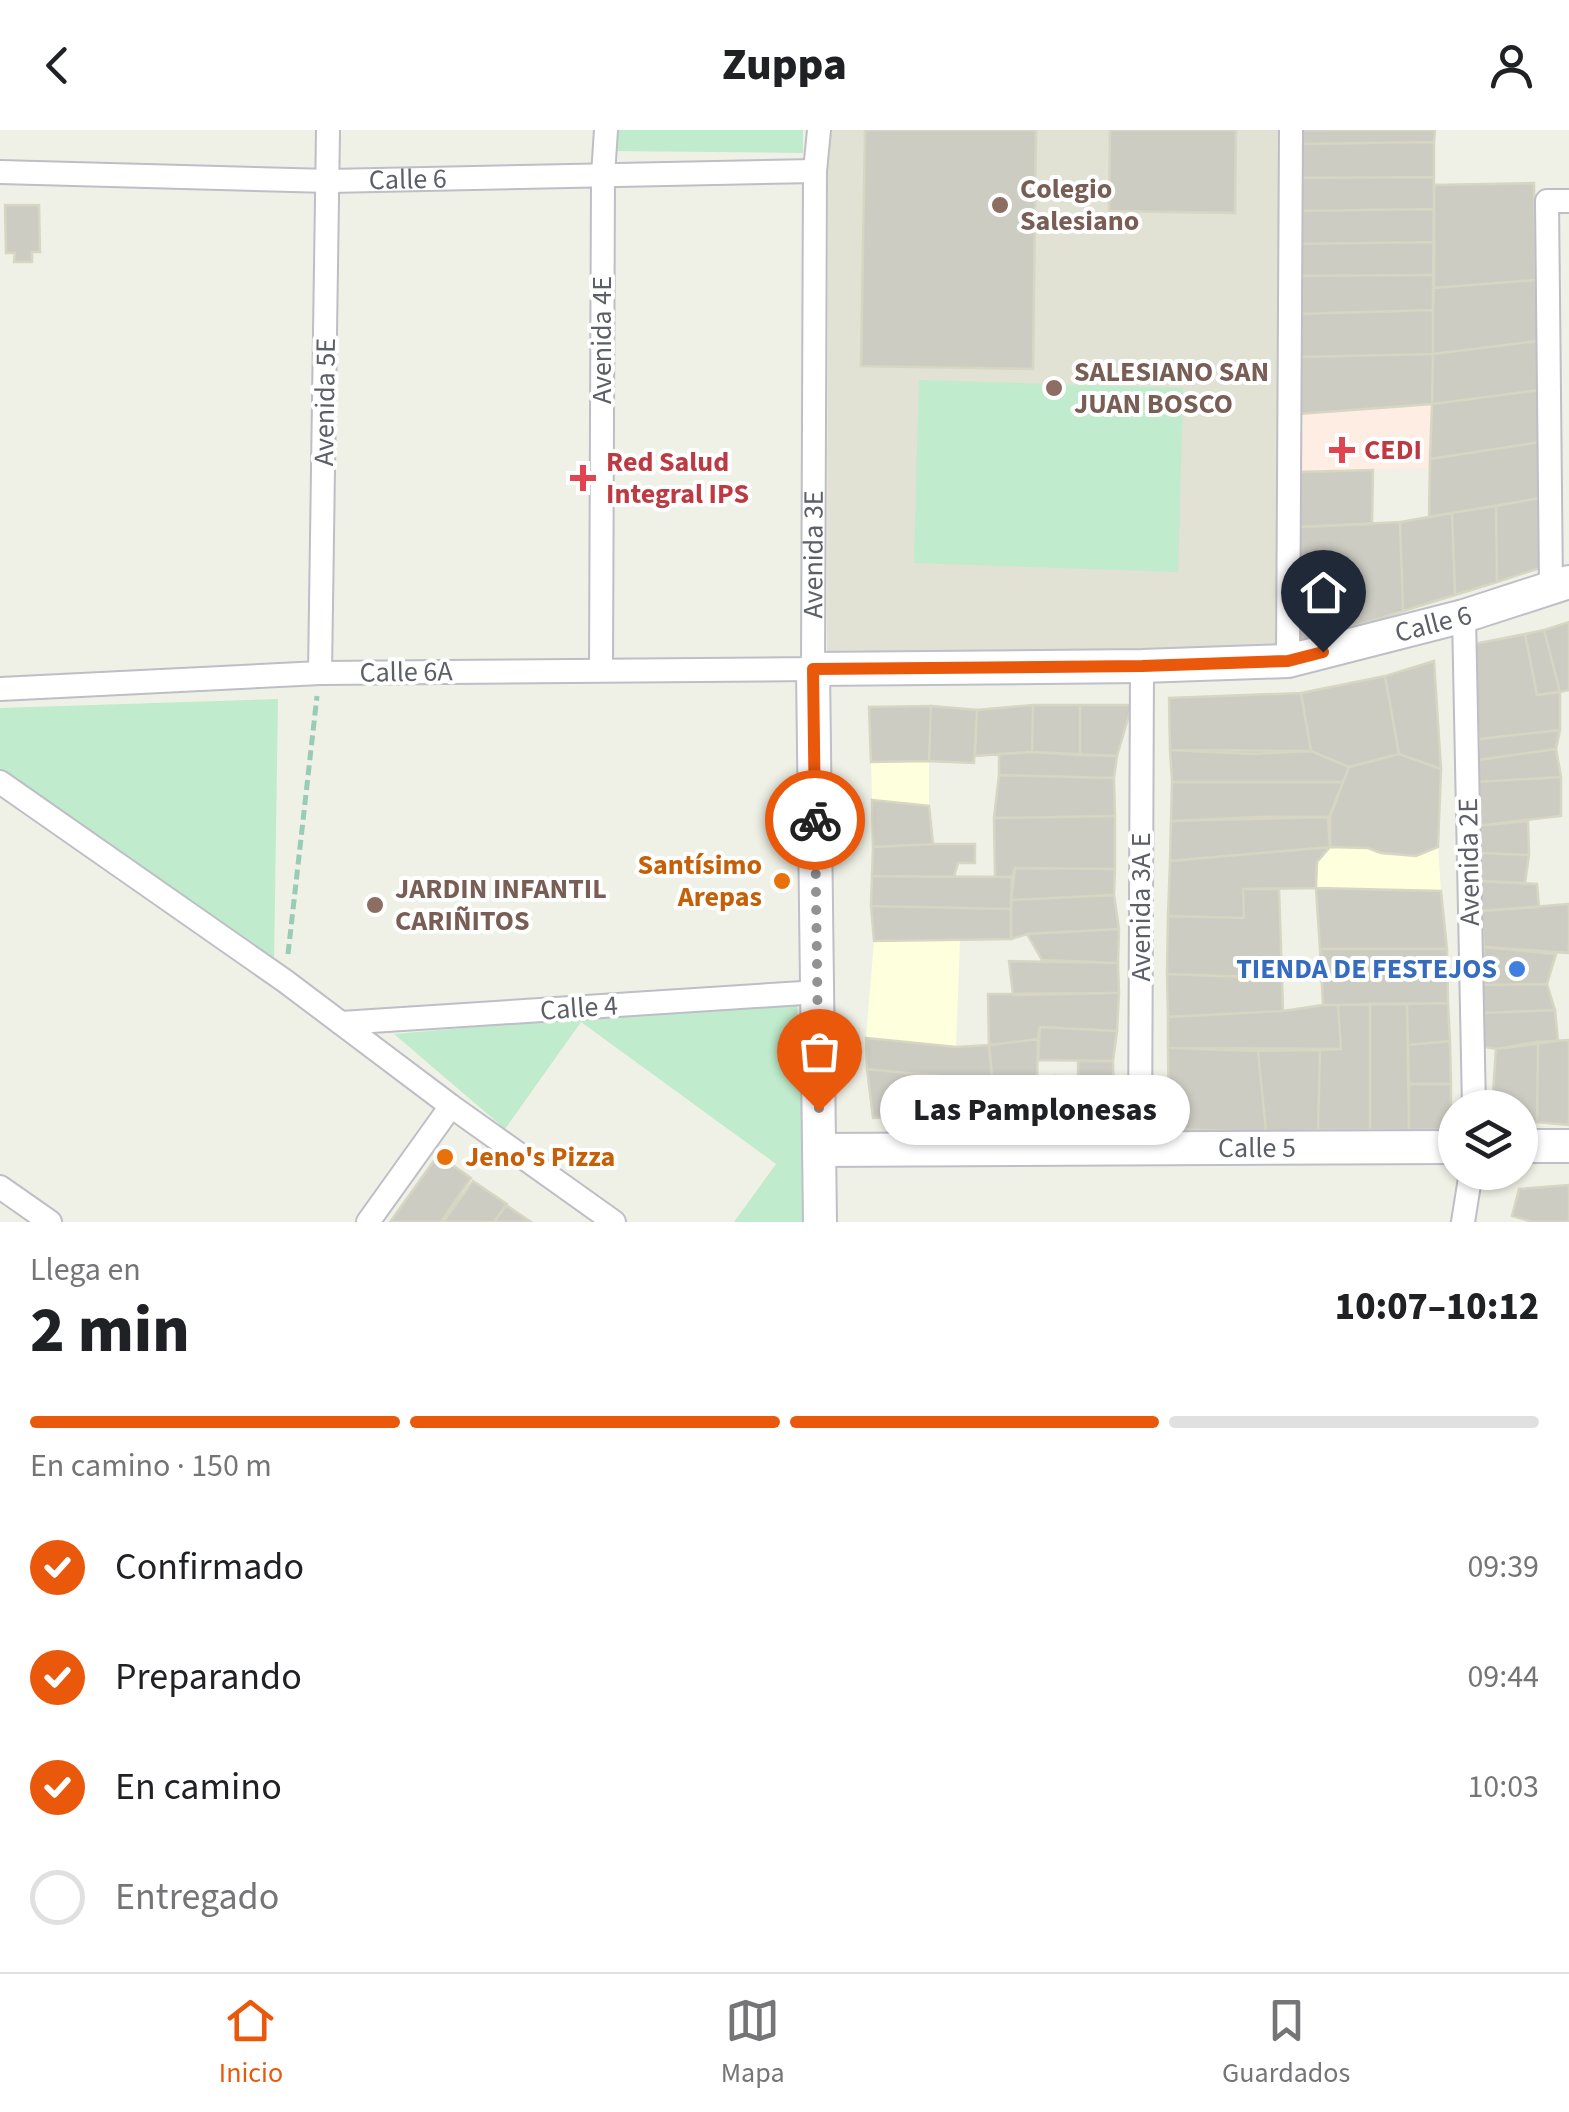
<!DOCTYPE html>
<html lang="es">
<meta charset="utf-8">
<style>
:root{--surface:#fff;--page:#f6f6f6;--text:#202124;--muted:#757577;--line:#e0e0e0;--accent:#ea580c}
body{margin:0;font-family:"Source Sans 3",sans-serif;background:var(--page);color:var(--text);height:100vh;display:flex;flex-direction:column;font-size:38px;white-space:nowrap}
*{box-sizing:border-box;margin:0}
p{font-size:32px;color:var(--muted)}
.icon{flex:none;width:55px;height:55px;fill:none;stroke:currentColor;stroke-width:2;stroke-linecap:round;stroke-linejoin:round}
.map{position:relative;height:1092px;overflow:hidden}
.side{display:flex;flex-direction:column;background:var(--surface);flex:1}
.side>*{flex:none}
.controls{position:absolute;left:1438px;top:960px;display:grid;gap:20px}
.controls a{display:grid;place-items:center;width:100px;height:100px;border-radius:50%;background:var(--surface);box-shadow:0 2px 8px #0004;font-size:50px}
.pin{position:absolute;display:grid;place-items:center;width:85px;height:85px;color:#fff;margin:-102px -42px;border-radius:50% 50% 50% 0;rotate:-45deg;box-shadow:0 0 10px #0007}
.pin .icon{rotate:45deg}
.courier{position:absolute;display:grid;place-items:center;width:100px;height:100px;margin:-50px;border:8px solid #ea580c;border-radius:50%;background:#fff;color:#222;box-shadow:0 2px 12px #0007}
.bubble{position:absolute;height:70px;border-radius:35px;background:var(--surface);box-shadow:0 2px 8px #0004;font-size:32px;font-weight:800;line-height:70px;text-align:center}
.head em{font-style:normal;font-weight:800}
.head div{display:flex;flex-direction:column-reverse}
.head{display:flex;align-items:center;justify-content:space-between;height:170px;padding:0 30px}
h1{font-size:65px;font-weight:800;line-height:75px}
.bar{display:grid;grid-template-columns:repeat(4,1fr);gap:15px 10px;align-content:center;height:120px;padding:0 30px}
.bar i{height:12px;border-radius:8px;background:var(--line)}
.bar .active{background:var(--accent)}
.bar p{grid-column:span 4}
ol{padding:0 30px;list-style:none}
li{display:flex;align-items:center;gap:30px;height:110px}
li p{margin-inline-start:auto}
li .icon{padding:10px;border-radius:50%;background:var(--accent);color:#fff;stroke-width:4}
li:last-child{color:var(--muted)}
li i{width:55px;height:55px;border:5px solid var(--line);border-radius:50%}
header{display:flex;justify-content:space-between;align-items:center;height:130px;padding:0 30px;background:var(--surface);font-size:45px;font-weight:800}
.tabs{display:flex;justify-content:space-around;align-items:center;height:140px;border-top:2px solid var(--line);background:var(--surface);font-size:28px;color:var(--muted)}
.tabs a{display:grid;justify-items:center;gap:5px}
.tabs .active{color:var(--accent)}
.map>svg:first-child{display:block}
.commercial{fill:#fdffdd}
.education{fill:#e1e1d4}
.medical{fill:#feede2}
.green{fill:#c0ebcc}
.building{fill:#ccccc3;stroke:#d7d6c3;stroke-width:2.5}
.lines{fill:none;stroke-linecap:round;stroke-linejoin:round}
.street-casing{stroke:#bdbec6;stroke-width:26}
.secondary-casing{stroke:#bebfc8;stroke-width:36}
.path{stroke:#98ccb6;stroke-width:5;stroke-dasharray:10 5;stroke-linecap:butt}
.street{stroke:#fff;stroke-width:22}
.secondary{stroke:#fff;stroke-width:32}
.done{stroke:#909294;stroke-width:10;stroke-dasharray:0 18}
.route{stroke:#ea580c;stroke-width:12}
.education-dot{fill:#8d6e63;stroke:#fff;stroke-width:4}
.health-dot{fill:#e0444e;stroke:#fff;stroke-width:4}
.food-dot{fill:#e8710a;stroke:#fff;stroke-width:4}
.shop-dot{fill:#3f7fe0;stroke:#fff;stroke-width:4}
.labels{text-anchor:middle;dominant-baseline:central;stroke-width:8;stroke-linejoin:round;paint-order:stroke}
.street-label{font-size:28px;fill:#5d5f68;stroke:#fff}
.education-label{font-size:28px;font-weight:bold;fill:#785e54;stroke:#fff;text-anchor:start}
.health-label{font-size:28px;font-weight:bold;fill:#be3a42;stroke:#fff;text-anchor:start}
.food-label{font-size:28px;font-weight:bold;fill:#c56008;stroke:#fff;text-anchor:end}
.shop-label{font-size:28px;font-weight:bold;fill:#366cbe;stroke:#fff;text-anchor:end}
</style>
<header><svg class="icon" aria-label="back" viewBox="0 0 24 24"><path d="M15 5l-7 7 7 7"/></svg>Zuppa<svg class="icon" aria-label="person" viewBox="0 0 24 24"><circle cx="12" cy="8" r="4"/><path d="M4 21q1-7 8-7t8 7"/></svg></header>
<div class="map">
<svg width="1569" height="1092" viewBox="0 0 1569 1092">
<rect width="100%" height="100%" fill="#f0f1e6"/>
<path class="commercial" d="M929 631V676L872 670 871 632Z
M1330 717 1368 718 1382 723 1416 726 1438 717 1441 761 1316 758 1317 732Z
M960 810 956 917 866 908 874 811Z"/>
<path class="education" d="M828 0H1281L1278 516 827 535Z"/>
<path class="medical" d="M1432 274 1429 338 1299 341V284Z"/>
<path class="green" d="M610 0H803V23L610 21Z
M919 250 1183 258 1178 442 914 433Z
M278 569 274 834 0 641V578Z
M797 869 806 1092H734L776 1034 581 892 505 999 394 904Z"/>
<path class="building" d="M865 0H1036L1033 239 861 236Z
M1110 0H1236L1235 83 1109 81Z
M1299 0H1435L1434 12 1298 14Z
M1434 12V47L1297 48 1298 14Z
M1434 47V79L1298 81 1297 48Z
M1534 53 1536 150 1433 158 1434 55Z
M5 75H39L40 122H32V132H14L15 123H6Z
M1434 79V112L1298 114V81Z
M1434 112V145L1297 146 1298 114Z
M1434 145 1433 180 1298 184 1297 146Z
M1536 150 1538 211 1433 224V158Z
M1433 180V224L1299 227 1298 184Z
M1538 211 1540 260 1432 274 1433 224Z
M1433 224 1432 274 1299 284V227Z
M1540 260V312L1430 329 1432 274Z
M1540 312V368L1429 387 1430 329Z
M1373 340 1372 394 1299 397V342Z
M1540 368V438L1497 452 1496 376Z
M1496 376 1497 452 1455 465 1452 383Z
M1452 383 1455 465 1403 481 1400 392Z
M1400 392 1403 481 1297 514 1299 397Z
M1569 492V560L1560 562 1544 500Z
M1544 500 1560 562 1537 565 1525 504Z
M1525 504 1537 565 1560 562V600L1479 609 1469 515Z
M1434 531 1441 639 1399 624 1385 546Z
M1385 546 1399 624 1349 637 1311 621 1301 563Z
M1301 563 1311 621 1253 624 1170 620 1169 568Z
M1033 575H1080V625L1032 622Z
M1033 575 1032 622 975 626 977 580Z
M1080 575H1132L1117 626 1080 625Z
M931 576 977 580 974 633 929 631Z
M931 576 929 631 871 632 869 577Z
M1560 600 1556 619 1478 630 1479 609Z
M1556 619 1561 647 1476 652 1478 630Z
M1170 620 1311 621 1349 637 1343 652H1172Z
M1032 622 1117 626 1114 648 999 645V624Z
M1399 624 1441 639 1438 717 1416 726 1381 723 1368 718 1330 717 1328 690 1349 637Z
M999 645 1114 648 1115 686 994 688Z
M1561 647V686L1476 696V652Z
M1172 652H1343L1330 687 1171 691Z
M872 670 929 676 933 714 873 717Z
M1115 686V739L1015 738 1012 747H995L994 688Z
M1260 687H1330V717L1170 731 1171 691Z
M1528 691 1529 725 1479 723 1476 696Z
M933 714H975V733H958L954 747 872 746 873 717Z
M1330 717 1317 732 1316 758 1243 759 1244 788 1168 786 1170 731Z
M1479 723 1529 725 1525 753 1477 751Z
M1015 738 1115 739 1114 765 1011 770Z
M872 746 1012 747 1011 779 871 776Z
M1477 751 1537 754 1539 777 1480 781Z
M1316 758 1441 761 1447 819H1320Z
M1243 759H1279L1282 848 1167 844 1168 786 1244 788Z
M1114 765 1119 799 1027 804 1011 809V770Z
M1569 774V823L1484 817 1480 781Z
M871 776 1011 779V809L874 811Z
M1119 799 1118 833 1042 830 1027 804Z
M1484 817 1556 824 1547 854 1481 855Z
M1320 819H1447L1448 873 1323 875Z
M1009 831 1118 833 1119 863 1013 865Z
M1167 844 1282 848 1283 881 1168 887Z
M1547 854 1555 880 1481 883V855Z
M1119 863 1117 901 1040 897 1038 909 989 915 988 864Z
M1448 873 1450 911 1408 915 1407 874Z
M1370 874V1000H1318L1320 920 1341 919 1338 875Z
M1370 874H1407L1409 1000H1370Z
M1323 875H1338L1341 919 1168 918V887L1283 881Z
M1555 880 1558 911 1496 919 1480 916 1481 883Z
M1040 897 1117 901 1113 931 1038 930Z
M866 908 956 917 989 915 992 951 867 939Z
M1038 909 1037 947 1055 946 1051 984 996 983 989 915Z
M1569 910V995L1537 992 1538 912Z
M1450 911 1451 954H1409L1408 915Z
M1538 912 1537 992H1520V978H1492L1496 919Z
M1168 918 1258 921 1266 1002 1169 999Z
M1320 920 1318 1000 1266 1002 1258 921Z
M1078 931H1113L1114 989 1051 984 1055 946 1078 948Z
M867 939 992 951 996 983 873 988Z
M1409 954H1451V999L1409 1000Z
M438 1025 471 1048 441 1092H390Z
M473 1051 507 1074 494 1092H443Z
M1569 1055V1092H1533L1512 1086 1519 1059Z
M506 1075 531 1092H494Z"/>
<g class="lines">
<g class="street-casing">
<g id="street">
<path id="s1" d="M0 42 329 51 815 41"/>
<path d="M1551 458 1547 71H1569"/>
<path d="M1464 486 1474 978"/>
<path d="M1288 531 1291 0"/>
<path d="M601 540 603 45 606 0"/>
<path d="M320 543 328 0"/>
<path id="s2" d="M0 559 320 543 813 539 815 41 819 0"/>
<path d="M0 652 285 851 451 976 614 1092"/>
<path d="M341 893 818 862"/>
<path d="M1140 1017 1142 536"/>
<path d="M0 1057 50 1092"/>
<path d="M368 1092 451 976"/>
<path d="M1463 1092 1471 1042"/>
</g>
</g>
<g class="secondary-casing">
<g id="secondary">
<path d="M1520 1016H1569"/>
<path id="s3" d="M819 1020 1455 1017"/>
<path id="s4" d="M820 1092 813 539 1142 536 1288 531 1464 486 1569 452"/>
</g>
</g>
<path class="path" d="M288 824 317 566"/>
<use href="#street" class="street"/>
<use href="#secondary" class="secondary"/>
</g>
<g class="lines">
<path class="done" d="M815 690 819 981"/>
<path class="route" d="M815 690 813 539 1142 536 1288 531 1323 522"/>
</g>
<g class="education-dot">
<circle cx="1000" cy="75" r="10"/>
<circle cx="1054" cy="258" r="10"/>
<circle cx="375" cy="775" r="10"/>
</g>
<g class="health-dot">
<path d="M1337 305h10v10h10v10h-10v10h-10v-10h-10v-10h10z"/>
<path d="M578 333h10v10h10v10h-10v10h-10v-10h-10v-10h10z"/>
</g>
<g class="food-dot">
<circle cx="782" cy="751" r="10"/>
<circle cx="445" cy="1027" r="10"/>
</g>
<circle class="shop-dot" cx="1517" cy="839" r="10"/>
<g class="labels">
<g class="street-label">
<text stroke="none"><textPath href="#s1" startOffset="408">Calle 6</textPath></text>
<text transform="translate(602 210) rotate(-90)">Avenida 4E</text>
<text transform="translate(325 272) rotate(-89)">Avenida 5E</text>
<text stroke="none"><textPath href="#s2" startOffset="928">Avenida 3E</textPath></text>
<text stroke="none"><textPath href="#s4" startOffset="1178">Calle 6</textPath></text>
<text transform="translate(406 542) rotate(-1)">Calle 6A</text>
<text transform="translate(1469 732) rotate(-91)">Avenida 2E</text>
<text transform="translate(1141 777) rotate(-90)">Avenida 3A E</text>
<text transform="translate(579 878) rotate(-4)">Calle 4</text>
<text stroke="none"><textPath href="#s3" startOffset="438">Calle 5</textPath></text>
</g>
<g class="education-label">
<text x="1020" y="59">Colegio<tspan x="1020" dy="32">Salesiano</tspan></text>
<text x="1074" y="242">SALESIANO SAN<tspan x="1074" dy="32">JUAN BOSCO</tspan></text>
<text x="395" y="759">JARDIN INFANTIL<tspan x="395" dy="32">CARIÑITOS</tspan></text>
</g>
<g class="health-label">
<text x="1364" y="320">CEDI</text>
<text x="606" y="332">Red Salud<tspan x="606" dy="32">Integral IPS</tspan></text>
</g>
<g class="food-label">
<text x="762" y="735">Santísimo<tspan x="762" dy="32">Arepas</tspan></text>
<text x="465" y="1027" text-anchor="start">Jeno's Pizza</text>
</g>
<g class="shop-label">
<text x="1497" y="839">TIENDA DE FESTEJOS</text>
</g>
</g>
</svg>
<div class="controls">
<a><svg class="icon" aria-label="layers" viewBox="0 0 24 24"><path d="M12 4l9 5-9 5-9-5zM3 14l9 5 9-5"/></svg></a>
</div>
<div class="pin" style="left:819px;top:981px;background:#ea580c"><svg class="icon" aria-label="bag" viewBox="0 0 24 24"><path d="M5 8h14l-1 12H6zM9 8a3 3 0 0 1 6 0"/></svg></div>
<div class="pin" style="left:1323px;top:522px;background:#1f2937"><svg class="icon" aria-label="home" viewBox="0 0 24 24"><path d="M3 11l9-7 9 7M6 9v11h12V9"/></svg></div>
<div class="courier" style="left:815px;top:690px"><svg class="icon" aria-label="bike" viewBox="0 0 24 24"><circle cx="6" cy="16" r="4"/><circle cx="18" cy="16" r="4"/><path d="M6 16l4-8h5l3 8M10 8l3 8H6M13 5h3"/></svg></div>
<div class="bubble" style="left:880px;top:945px;width:310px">Las Pamplonesas</div>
</div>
<section class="side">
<div class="head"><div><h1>2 min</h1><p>Llega en</p></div><em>10:07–10:12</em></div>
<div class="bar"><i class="active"></i><i class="active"></i><i class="active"></i><i></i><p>En camino · 150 m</p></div>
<ol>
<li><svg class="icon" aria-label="check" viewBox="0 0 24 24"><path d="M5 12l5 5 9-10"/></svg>Confirmado<p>09:39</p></li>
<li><svg class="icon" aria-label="check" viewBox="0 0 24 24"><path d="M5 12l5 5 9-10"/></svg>Preparando<p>09:44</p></li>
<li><svg class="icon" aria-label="check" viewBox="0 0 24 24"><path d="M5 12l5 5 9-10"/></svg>En camino<p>10:03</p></li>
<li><i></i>Entregado</li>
</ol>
</section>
<nav class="tabs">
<a class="active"><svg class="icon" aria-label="home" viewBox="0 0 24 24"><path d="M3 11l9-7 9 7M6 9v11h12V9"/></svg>Inicio</a>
<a><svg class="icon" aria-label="map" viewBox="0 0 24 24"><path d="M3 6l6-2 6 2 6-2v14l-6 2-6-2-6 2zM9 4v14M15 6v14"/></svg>Mapa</a>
<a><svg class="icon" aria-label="saved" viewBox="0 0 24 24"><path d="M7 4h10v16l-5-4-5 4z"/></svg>Guardados</a>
</nav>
